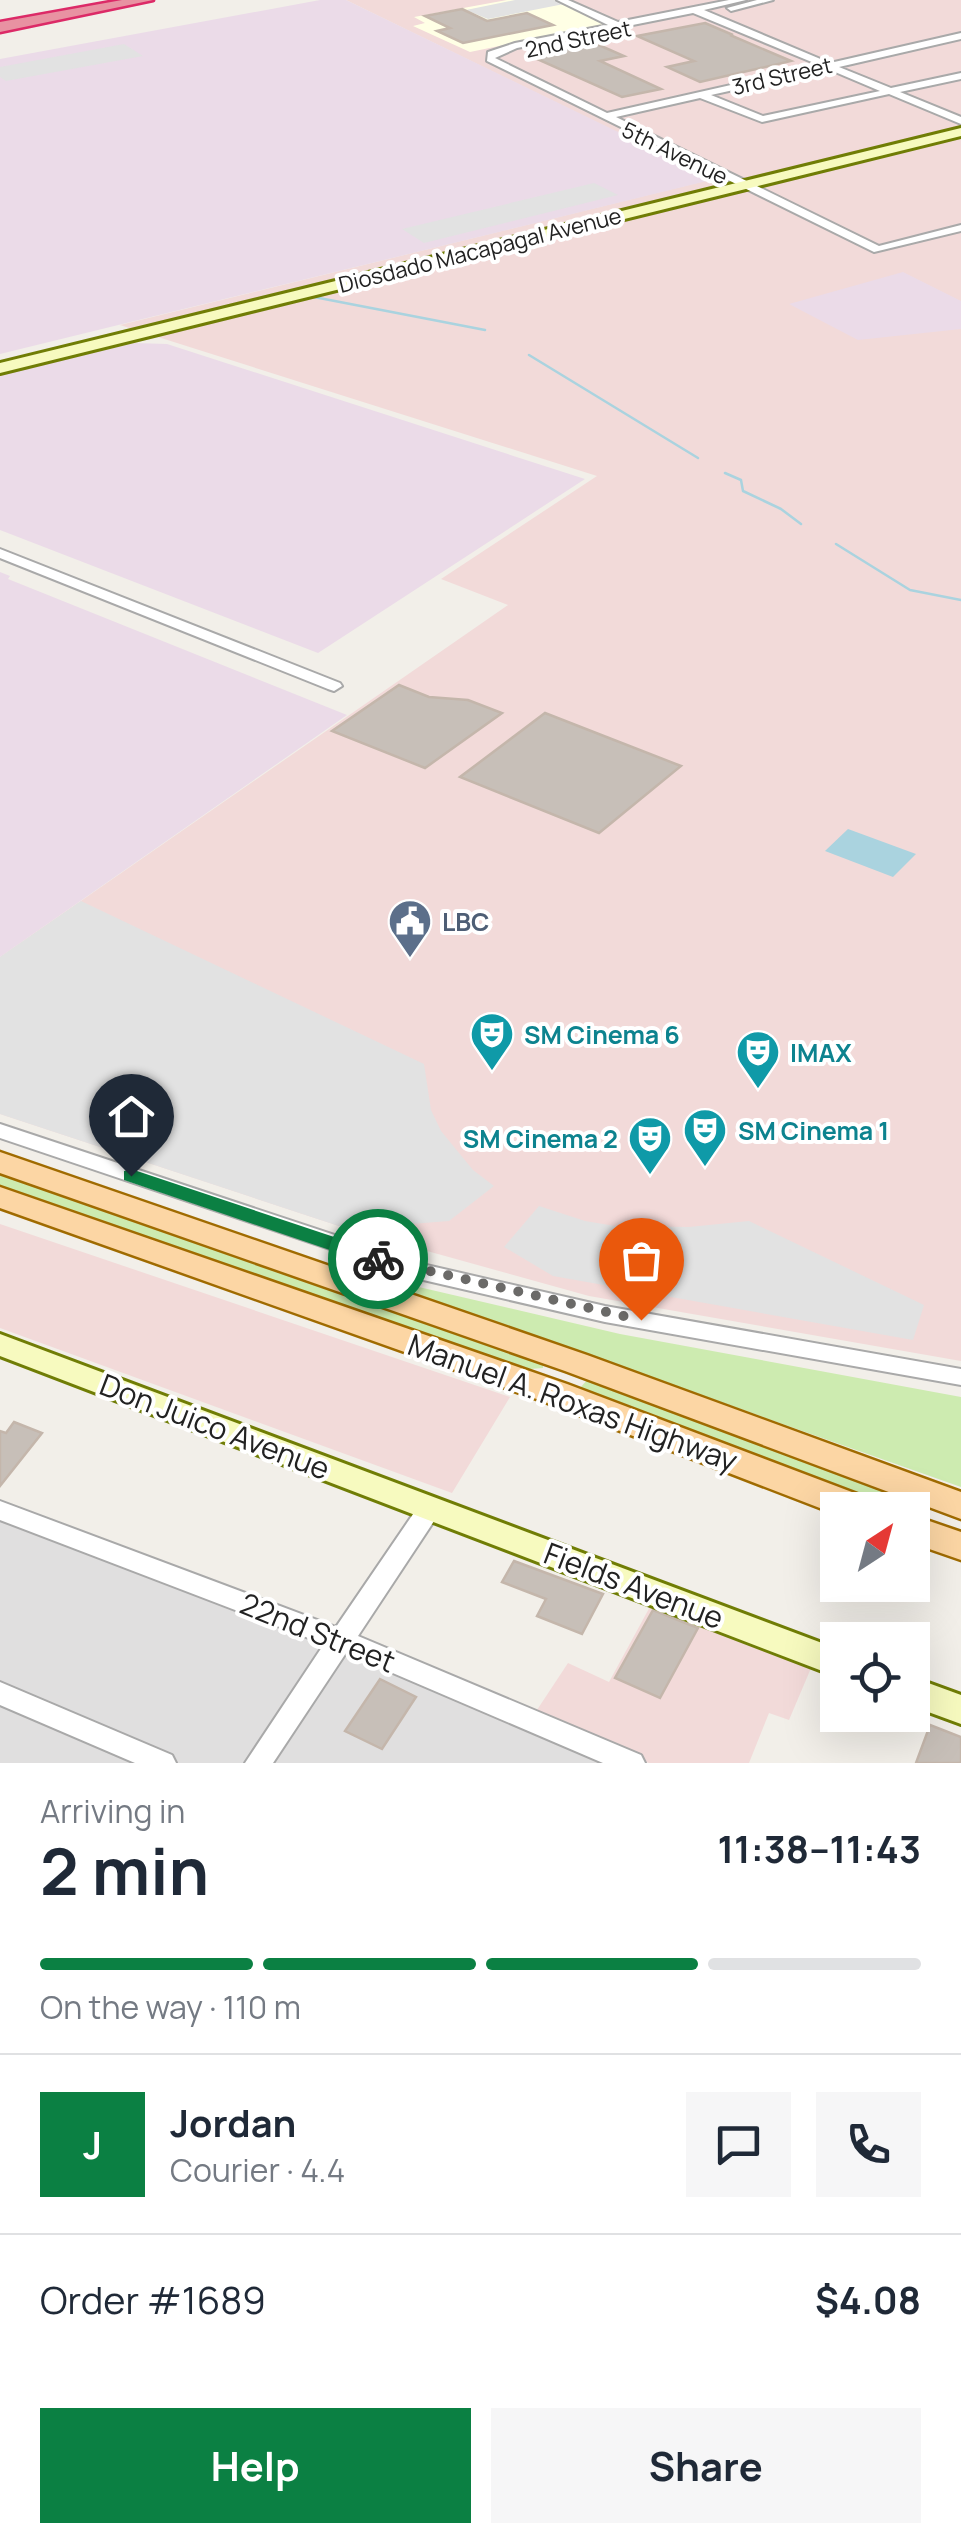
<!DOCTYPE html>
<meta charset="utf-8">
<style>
:root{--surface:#fff;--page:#f6f6f7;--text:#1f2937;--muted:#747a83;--line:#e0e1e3;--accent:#0b8043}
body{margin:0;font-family:Manrope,sans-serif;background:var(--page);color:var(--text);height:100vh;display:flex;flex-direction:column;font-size:38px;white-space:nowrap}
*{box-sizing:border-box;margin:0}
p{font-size:32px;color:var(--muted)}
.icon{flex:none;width:55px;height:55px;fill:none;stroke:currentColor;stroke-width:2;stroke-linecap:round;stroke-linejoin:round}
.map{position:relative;height:1763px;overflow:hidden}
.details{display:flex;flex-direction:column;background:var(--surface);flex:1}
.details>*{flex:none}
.needle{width:65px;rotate:36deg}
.controls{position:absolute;left:820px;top:1492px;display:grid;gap:20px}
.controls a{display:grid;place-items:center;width:110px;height:110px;border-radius:0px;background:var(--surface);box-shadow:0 10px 40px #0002;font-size:50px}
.pin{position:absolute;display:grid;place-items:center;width:85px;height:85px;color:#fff;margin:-102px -42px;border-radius:50% 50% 50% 0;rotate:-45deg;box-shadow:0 0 10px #0007}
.pin .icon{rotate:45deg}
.courier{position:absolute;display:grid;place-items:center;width:100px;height:100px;margin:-50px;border:8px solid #0b8043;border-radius:50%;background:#fff;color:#222;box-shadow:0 2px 12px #0007}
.overview em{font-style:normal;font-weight:700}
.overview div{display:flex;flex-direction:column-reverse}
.overview{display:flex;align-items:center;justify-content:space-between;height:170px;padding:0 40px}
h1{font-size:65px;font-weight:700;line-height:75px}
.bar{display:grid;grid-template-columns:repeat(4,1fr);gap:15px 10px;align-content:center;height:120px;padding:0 40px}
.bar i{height:12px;border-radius:8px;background:var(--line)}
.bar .current{background:var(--accent)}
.bar p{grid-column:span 4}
.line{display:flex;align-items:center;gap:25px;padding:0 40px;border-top:2px solid var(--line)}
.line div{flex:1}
.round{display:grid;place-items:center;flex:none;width:105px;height:105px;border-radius:0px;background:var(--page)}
.cta{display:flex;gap:20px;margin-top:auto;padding:20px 40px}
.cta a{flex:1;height:115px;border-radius:0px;background:var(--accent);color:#fff;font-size:40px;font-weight:700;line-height:115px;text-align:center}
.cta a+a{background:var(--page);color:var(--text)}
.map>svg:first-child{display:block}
.residential{fill:#e0dfdf}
.commercial{fill:#f2dad9}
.industrial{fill:#ebdbe8}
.education{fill:#ffffe5}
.grass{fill:#cdebb0}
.parking{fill:#e2e2e2}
.water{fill:#aad3df}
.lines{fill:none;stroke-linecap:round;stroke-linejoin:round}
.stream{stroke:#aad3df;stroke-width:2.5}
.building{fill:#c7bfb8;stroke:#c4b6ab;stroke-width:2.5}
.minor-casing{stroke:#a9a9a9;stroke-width:4}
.secondary-casing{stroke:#707d05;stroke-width:6}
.primary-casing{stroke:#a06b00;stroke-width:5}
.motorway-casing{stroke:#dc2a67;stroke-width:5}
.minor{fill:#fff;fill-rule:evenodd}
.secondary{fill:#f7fabf;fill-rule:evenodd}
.primary{fill:#fcd6a4;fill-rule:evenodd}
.motorway{fill:#e892a2;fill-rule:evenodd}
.route{fill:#0b8043}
.done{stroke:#6b6a68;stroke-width:10;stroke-dasharray:0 18}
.labels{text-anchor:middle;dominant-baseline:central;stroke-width:8;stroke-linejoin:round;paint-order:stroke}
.far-street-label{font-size:22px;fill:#222;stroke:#fff}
.service-label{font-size:25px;font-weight:bold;fill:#4e5e75;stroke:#fff;text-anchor:start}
.culture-label{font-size:25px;font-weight:bold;fill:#0d838f;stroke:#fff;text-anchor:start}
.near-street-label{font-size:30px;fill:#222;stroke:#fff}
</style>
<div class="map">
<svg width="961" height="1763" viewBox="0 0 961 1763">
<rect width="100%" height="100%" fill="#f2efe9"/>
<path class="residential" d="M0 1501 615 1763H0Z"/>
<path class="commercial" d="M346 0H961V1361L589 1296 348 1229 0 1114V957L508 605 441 579 597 476 120 325 713 179Z
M0 1224 510 1397 452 1493 0 1328Z
M652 1603 814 1661 789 1720 769 1713 749 1763H649L535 1713 568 1663 609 1682Z"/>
<path class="industrial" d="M320 0H346L715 179 0 354V59Z
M903 272 961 301V329L858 340 789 304Z
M135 343 167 344 585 479 318 653 0 530V375Z
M0 572 10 576 8 579 347 715 0 957Z"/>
<path class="education" d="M507 0H558L610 23 470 52 413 26 425 23 414 17Z"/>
<path class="grass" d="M0 1168 543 1361V1368L530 1369 0 1187Z
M350 1271 620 1334 961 1397V1487Z
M588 1379 896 1493 900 1501 896 1506H885L586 1394 580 1388Z"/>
<path class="parking" d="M515 0H554L564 4 488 19 466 10Z
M124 44 143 56 6 81 0 77V67Z
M594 183 618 195 424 243 402 229Z
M81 901 424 1064 431 1110 441 1131 473 1170 494 1186 449 1221 348 1229 0 1114V957Z
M539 1206 585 1221 615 1226 689 1227 749 1221 924 1305 913 1340 553 1276 504 1247Z"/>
<path class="water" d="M848 829 916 854 893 877 825 851Z"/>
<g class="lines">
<path class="stream" d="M314 297 485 330
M529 355 698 458
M725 473 741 480 743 491 781 509 801 524
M836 544 910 590 961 600"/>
</g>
<path class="building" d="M462 9 487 21 527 13 553 25 463 43 437 31 450 28 425 16Z
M705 23 733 35H730L791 61 700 82 667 67 694 61 637 36Z
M592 42 624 56 600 61 661 89 622 97 528 55Z
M399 685 429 697 468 700 502 713 425 768 332 731Z
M545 713 609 738 681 766 599 833 460 777Z
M14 1422 42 1433 0 1486V1431L6 1433Z
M514 1561 603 1594 582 1634 537 1616 546 1599 502 1582Z
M653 1610 698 1628 660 1698 615 1678Z
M380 1679 416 1697 382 1749 345 1731Z
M930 1725 961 1737V1763H916Z"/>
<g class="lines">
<g class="minor-casing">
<path id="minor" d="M557 0H568L618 22 729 0H746L704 10 830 63 961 33V39L839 67 891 88 961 73V79L900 92 961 117V124L889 94 762 122 700 98 616 117 879 246 961 225V231L874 252 487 61 488 52 515 43 608 25ZM693 13 819 65 607 113 495 58 517 48ZM828 69 880 91 763 116 711 95Z
M757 0H773L731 11 727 8Z
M0 549 340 683 342 686 334 691 328 689 0 558Z
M0 1124 422 1264 605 1306 961 1369V1385L605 1322 419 1279 0 1138Z
M430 1499 438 1501 442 1508 438 1515 358 1636 641 1755 645 1763H603L346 1653 273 1763H245L324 1644 0 1520V1501L336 1627 422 1501Z
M0 1682 172 1755 176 1763H135L0 1705Z"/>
</g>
<g class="secondary-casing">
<path id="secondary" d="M961 128V136L0 373V363Z
M0 1334 838 1649V1677L0 1356Z
M912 1677 961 1695V1724L912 1706Z"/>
</g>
<g class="primary-casing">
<path id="primary" d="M0 1152 587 1355 961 1492V1519L565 1371 0 1173Z
M0 1187 567 1384 873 1500 878 1510H838V1515L545 1402 0 1208Z
M912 1515 961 1532V1560L912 1543Z"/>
</g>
<g class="motorway-casing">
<path id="motorway" d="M122 0H153L0 32V22Z"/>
</g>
<use href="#minor" class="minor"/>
<use href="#secondary" class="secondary"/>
<use href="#primary" class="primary"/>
<use href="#motorway" class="motorway"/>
</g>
<path class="route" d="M131 1169 385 1254 388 1259 378 1266 371 1264 124 1180V1171Z"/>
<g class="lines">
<path class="done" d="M378 1259 641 1320"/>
</g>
<defs>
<g id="civic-pin" transform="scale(2.25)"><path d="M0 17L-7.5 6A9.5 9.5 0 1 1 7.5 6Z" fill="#5c6f8a" stroke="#fff"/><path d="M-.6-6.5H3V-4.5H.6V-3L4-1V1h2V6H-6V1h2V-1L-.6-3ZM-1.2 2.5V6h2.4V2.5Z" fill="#fff"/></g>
<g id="theatre-pin" transform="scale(2.25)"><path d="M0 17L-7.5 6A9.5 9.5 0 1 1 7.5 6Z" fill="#0f9aa8" stroke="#fff"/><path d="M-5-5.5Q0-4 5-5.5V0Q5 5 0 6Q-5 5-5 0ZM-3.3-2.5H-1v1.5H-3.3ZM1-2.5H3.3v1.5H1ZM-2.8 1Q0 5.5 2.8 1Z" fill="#fff"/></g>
</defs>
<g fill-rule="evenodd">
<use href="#civic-pin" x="410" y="921"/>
<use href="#theatre-pin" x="492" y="1034"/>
<use href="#theatre-pin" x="758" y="1052"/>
<use href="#theatre-pin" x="705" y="1130"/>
<use href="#theatre-pin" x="650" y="1138"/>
</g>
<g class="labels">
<g class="far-street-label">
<text transform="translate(578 39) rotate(-12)">2nd Street</text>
<text transform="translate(782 76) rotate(-13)">3rd Street</text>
<text transform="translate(675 153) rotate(26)">5th Avenue</text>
<text transform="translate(480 250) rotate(-14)">Diosdado Macapagal Avenue</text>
</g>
<g class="service-label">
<text x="442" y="921">LBC</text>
</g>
<g class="culture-label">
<text x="524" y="1034">SM Cinema 6</text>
<text x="790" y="1052">IMAX</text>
<text x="738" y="1130">SM Cinema 1</text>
<text x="618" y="1138" text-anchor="end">SM Cinema 2</text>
</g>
<g class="near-street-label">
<text transform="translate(573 1402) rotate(20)">Manuel A. Roxas Highway</text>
<text transform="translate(215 1426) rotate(21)">Don Juico Avenue</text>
<text transform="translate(634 1585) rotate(21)">Fields Avenue</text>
<text transform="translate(318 1632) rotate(22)">22nd Street</text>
</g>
</g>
</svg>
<div class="controls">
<a><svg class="needle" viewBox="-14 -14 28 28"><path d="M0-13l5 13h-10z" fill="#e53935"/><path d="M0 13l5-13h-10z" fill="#747a83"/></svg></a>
<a><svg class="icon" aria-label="locate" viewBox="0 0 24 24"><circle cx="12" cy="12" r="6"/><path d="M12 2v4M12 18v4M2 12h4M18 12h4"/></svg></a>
</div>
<div class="pin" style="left:641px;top:1320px;background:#ea580c"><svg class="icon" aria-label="bag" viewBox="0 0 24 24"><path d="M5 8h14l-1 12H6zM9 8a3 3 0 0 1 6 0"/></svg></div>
<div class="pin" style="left:131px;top:1176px;background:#1f2937"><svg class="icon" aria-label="home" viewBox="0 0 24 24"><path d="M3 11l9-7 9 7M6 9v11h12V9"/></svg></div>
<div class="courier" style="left:378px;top:1259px"><svg class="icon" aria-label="bike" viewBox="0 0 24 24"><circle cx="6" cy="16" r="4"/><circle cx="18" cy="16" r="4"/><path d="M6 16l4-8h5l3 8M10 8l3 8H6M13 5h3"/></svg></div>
</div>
<section class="details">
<div class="overview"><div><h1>2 min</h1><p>Arriving in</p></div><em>11:38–11:43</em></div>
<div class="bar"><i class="current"></i><i class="current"></i><i class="current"></i><i></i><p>On the way · 110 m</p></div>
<div class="line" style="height:180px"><b class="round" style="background:var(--accent);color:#fff">J</b><div><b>Jordan</b><p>Courier · 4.4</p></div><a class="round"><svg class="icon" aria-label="chat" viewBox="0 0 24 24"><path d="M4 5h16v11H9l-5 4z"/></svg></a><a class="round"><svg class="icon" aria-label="phone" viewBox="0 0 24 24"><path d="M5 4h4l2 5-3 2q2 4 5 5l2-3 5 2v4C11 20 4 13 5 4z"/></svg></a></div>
<div class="line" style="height:130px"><div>Order #1689</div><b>$4.08</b></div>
<div class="cta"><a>Help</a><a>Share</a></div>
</section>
